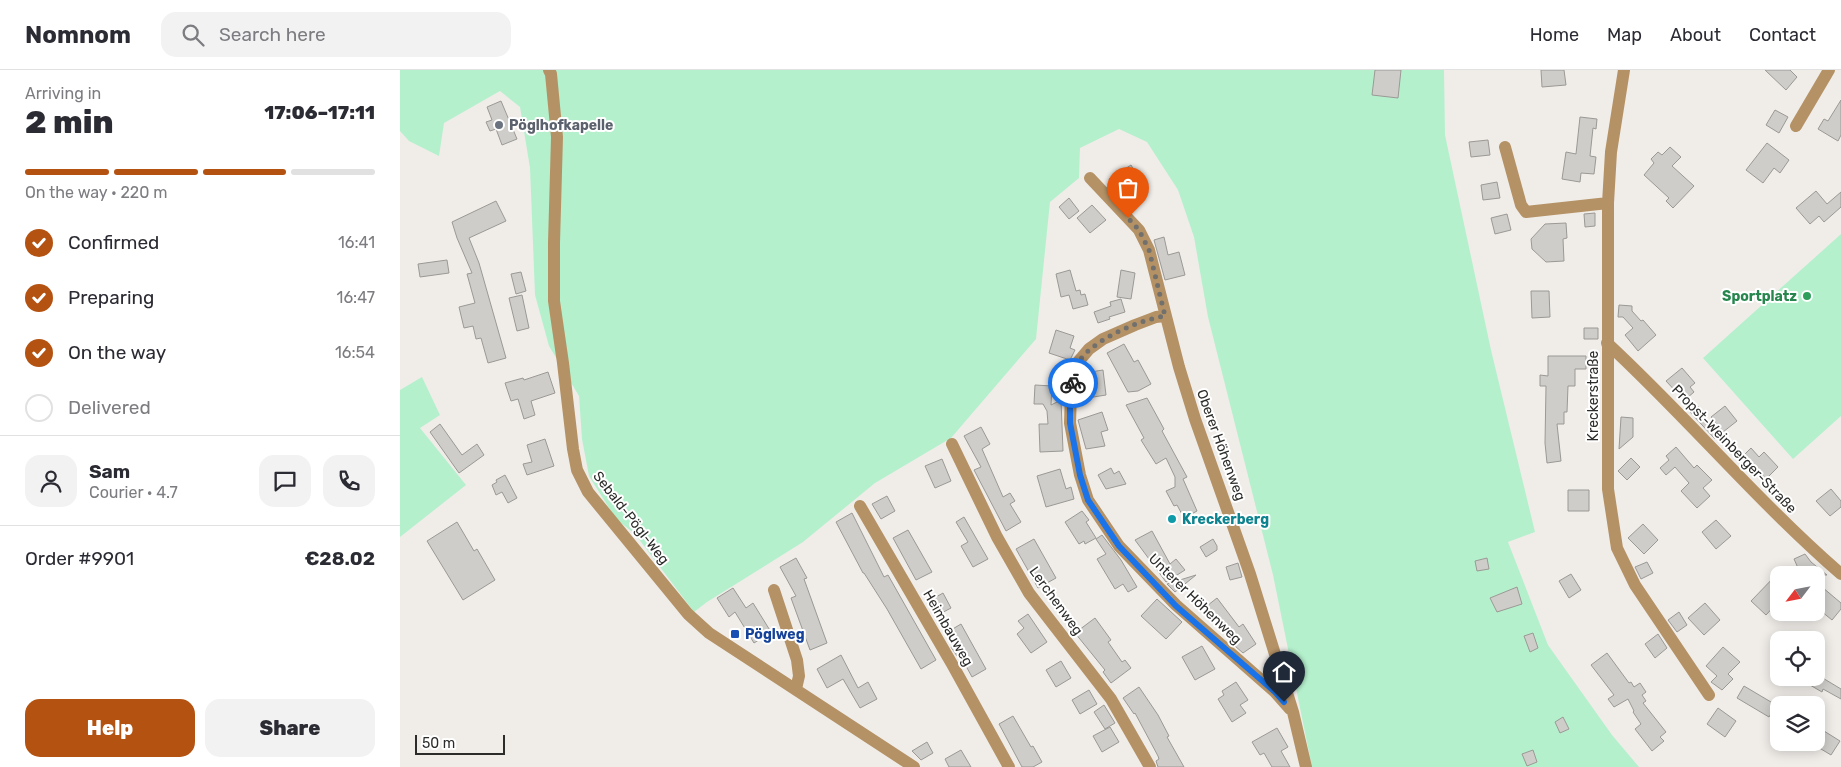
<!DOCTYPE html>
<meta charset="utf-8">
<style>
:root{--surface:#fff;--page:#f2f2f3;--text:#2b2b33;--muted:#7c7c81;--line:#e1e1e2;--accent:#b45311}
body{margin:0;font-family:Rubik,sans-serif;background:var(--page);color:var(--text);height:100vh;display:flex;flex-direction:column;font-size:19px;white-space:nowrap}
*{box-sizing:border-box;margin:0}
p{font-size:16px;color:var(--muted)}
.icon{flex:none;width:28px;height:28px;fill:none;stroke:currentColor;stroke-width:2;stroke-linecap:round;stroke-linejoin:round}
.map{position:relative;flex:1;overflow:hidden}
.side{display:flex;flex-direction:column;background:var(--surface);width:400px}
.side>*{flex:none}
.needle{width:32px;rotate:238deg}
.controls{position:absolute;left:1370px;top:496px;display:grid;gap:10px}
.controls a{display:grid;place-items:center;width:55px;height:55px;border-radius:10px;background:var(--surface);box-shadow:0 2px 12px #0003;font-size:25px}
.scale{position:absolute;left:15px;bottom:12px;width:90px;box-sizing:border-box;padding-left:5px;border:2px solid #2c2c2a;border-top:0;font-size:14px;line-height:18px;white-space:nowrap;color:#2c2c2a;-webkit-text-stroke:4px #fff;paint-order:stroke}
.pin{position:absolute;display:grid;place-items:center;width:42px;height:42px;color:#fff;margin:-51px -21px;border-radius:50% 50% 50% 0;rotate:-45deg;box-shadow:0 0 5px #0007}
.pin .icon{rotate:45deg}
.courier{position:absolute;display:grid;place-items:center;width:50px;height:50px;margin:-25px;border:4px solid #1a73e8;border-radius:50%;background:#fff;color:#222;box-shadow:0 1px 6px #0007}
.overview em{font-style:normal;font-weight:800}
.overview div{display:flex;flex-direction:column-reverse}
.overview{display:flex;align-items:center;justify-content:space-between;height:85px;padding:0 25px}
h1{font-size:32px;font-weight:800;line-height:38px}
.bar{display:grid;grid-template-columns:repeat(4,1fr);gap:8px 5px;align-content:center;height:60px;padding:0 25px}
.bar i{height:6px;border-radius:4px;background:var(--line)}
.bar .active{background:var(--accent)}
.bar p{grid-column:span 4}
.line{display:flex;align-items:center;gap:12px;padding:0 25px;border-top:1px solid var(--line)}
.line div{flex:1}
.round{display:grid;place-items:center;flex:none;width:52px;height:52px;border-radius:15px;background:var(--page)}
ol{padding:0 25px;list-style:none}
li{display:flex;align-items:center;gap:15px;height:55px}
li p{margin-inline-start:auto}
li .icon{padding:5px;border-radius:50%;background:var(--accent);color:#fff;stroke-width:4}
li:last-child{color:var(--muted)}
li i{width:28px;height:28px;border:2px solid var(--line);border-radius:50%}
.primary-button{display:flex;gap:10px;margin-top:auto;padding:10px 25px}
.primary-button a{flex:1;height:58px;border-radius:15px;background:var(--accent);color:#fff;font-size:20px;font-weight:800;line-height:58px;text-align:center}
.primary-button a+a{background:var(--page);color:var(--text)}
header{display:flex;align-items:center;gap:30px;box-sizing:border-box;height:70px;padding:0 25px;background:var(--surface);border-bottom:1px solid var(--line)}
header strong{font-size:24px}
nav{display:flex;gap:28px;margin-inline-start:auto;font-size:18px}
.search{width:350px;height:45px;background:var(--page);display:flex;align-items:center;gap:12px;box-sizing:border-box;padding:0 18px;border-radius:15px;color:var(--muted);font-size:19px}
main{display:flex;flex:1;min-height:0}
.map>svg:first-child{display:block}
.green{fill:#b5f0cd}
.building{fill:#cfcdc9;stroke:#9b9995}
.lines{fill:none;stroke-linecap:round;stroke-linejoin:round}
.street{stroke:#b59266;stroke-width:12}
.done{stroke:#71706d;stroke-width:5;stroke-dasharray:0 9}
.route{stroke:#1a73e8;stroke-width:6}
.worship-dot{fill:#6b7280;stroke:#fff;stroke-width:2}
.leisure-dot{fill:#2e9e5b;stroke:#fff;stroke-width:2}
.culture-dot{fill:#0f9aa8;stroke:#fff;stroke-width:2}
.transit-dot{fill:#1a4fb4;stroke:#fff;stroke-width:2}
.labels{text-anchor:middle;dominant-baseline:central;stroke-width:4;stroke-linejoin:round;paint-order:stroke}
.worship-label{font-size:14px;font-weight:bold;fill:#5b616d;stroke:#fff;text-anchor:start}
.leisure-label{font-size:14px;font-weight:bold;fill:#27864d;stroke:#fff;text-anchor:end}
.street-label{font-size:14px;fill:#2c2c2a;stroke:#fff}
.culture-label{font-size:14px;font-weight:bold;fill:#0d838f;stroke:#fff;text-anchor:start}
.transit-label{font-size:14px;font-weight:bold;fill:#164399;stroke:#fff;text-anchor:start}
</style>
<header>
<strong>Nomnom</strong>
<div class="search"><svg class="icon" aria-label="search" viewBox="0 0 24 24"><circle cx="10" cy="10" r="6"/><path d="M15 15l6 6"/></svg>Search here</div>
<nav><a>Home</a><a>Map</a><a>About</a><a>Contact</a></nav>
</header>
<main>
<section class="side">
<div class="overview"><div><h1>2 min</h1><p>Arriving in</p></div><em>17:06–17:11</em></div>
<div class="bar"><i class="active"></i><i class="active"></i><i class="active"></i><i></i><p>On the way · 220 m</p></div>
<ol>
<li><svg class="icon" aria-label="check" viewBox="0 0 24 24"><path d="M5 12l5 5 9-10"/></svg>Confirmed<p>16:41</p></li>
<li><svg class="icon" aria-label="check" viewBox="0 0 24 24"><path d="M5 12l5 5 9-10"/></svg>Preparing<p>16:47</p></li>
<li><svg class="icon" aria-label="check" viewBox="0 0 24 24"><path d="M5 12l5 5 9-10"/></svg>On the way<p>16:54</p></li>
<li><i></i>Delivered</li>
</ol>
<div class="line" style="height:90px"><a class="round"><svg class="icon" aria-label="person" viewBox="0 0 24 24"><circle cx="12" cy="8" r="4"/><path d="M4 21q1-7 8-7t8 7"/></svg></a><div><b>Sam</b><p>Courier · 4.7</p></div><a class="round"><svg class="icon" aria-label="chat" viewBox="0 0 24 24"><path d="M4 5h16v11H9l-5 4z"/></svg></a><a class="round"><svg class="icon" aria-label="phone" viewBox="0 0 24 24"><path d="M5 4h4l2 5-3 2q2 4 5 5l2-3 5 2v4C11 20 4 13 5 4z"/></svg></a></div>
<div class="line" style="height:65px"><div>Order #9901</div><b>€28.02</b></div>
<div class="primary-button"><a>Help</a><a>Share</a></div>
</section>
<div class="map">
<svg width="1441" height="697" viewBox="0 0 1441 697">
<rect width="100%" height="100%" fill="#f0ede9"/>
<path class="green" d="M0 0H1044L1045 65 1091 280 1135 462 1108 472 1148 575 1212 665 1239 697H912L873 505 808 247 794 167 778 120 747 72 719 59 680 78 679 108 650 132 636 269 551 368 475 413 403 472 307 532 294 542 235 464 216 449 189 406 182 369 179 326 149 276 135 225 130 98 120 37 100 21 44 53 39 86 9 71 0 61Z
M1441 164V346L1393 389 1303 288Z
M22 307 40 345 20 358 66 415 0 467V320Z"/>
<path class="building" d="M975 0H1001L998 28 972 25Z
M1141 0H1164L1166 15 1142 17Z
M1365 0H1390L1397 7 1386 20Z
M1441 30V65L1438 71 1418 59 1424 49 1428 51Z
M101 31 117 69 102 75 96 59 90 61 86 52 92 50 87 37Z
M1375 40 1388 47 1379 63 1366 55Z
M1180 47 1197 49 1196 59 1193 58 1190 86 1196 87 1194 104 1181 103 1180 112 1162 109 1166 82 1176 84Z
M1088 70 1090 85 1071 87 1069 72Z
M1367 73 1389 90 1380 103 1374 98 1363 113 1346 100Z
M1270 77 1281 87 1272 96 1294 116 1273 138 1266 131 1269 128 1244 105 1254 93 1251 89 1258 82 1262 85Z
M731 95 739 109 717 123 709 109Z
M1097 112 1100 128 1083 130 1081 115Z
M1416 121 1427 134 1441 122V137L1424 152 1419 146 1410 154 1396 138Z
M669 128 679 141 669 149 659 137Z
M96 131 106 151 69 168 79 193 106 288 88 293 81 268 76 269 73 256 64 258 59 237 75 233 67 204 72 203 57 168 52 152Z
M692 135 706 150 690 163 677 148Z
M1195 143V156L1185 157 1184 144Z
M1107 144 1111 160 1095 164 1091 148Z
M1166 153 1167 168 1163 169 1164 191 1146 192 1132 179 1131 169 1145 154Z
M764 167 768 185 779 182 785 205 765 210 754 170Z
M47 190 49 203 20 207 18 194Z
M670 200 676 221 680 220 681 225 685 224 688 235 673 239 669 225 661 227 656 204Z
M721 200 735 203 731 229 717 227Z
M121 202 126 221 116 224 111 204Z
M1131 221H1149L1150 247 1132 248Z
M122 225 129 258 117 261 109 228Z
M721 229 725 242 709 247 710 249 698 253 694 242 711 236 710 232Z
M1219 235 1232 236V241L1241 251 1243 250 1256 265 1238 281 1225 265 1233 258 1223 247H1218Z
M1184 258H1198V269H1184Z
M656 260 674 266 670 278 675 280 670 290 649 283Z
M724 274 734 292 738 290 751 314 738 321 728 322 707 283Z
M1148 286H1186V299H1175V316H1168L1167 342H1164V354H1157L1161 391 1147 393 1145 373 1146 316H1140V305L1148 306Z
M1282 298 1295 313 1290 317 1294 322 1287 328 1283 324 1280 326 1266 311Z
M703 300 706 325 687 328 684 303Z
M148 302 155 323 131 331 135 345 124 349 118 329 111 331 105 313 123 308 124 310Z
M635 315 652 316 651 335 661 330 663 381 640 382 639 354H648L647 341 643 334H634Z
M747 328 764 359 762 361 787 407 783 409 797 441 784 448 777 435 774 436 766 421 775 417V407L766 388 756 394 741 370 744 368 726 335Z
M1298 336 1318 366 1315 369 1290 342Z
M1325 336 1337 351 1323 362 1311 347Z
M702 342 708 360 701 362 705 376 686 379 678 350Z
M1221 347 1233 348V367L1219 379Z
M40 354 62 385 77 374 84 385 59 403 30 362Z
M581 357 590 374 582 379 603 427 610 423 615 431 610 434 621 452 606 461 574 400 581 397 564 366Z
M145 369 154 396 127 405 123 394 132 392 127 375Z
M1276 377 1294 398 1297 395 1312 410 1303 418 1310 426 1297 438 1281 421 1289 413 1275 397 1266 405 1260 398 1269 390 1266 386Z
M1351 378 1359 387 1364 382 1378 397 1366 409 1344 385Z
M1231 388 1240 397 1227 410 1218 401Z
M542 389 551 411 535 418 525 396Z
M711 398 714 404 719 401 726 414 706 419 698 405Z
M660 399 666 419 671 417 674 429 646 437 637 406Z
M105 405 117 428 108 433 102 422 96 425 92 415 97 412 96 410Z
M1431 419 1441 431V437L1430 446 1416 431Z
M1168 420H1189V441H1168Z
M487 426 495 441 481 449 472 434Z
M682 441 689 450 686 452 696 468 685 474 684 471 679 474 665 452Z
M452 443 484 507 488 505 536 590 521 599 487 539 464 503H463L436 452Z
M564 447 588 489 573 497 561 476 568 472 556 452Z
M1316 450 1331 466 1316 479 1302 462Z
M57 452 74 481 77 479 95 510 63 530 27 471Z
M1243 454 1258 470 1244 484 1228 468Z
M508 460 532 502 516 510 493 468Z
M752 461 770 494 776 489 785 500 766 512 735 470Z
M702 465 721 490 737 517 728 522 723 514 715 519 697 489 706 484 696 469Z
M634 469 656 508 638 518 616 479Z
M813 469 817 476V480L806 487 800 477Z
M1405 484 1411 492 1427 505H1408L1398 498 1394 489Z
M396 488 407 508 404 509 427 573 410 580 391 528 396 526 380 497Z
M1087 488 1089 499 1077 501 1075 491Z
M1247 492 1253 503 1241 509 1235 497Z
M838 493 842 507 830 510 826 497Z
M1379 502V524L1375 529 1378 532 1366 545 1351 531Z
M1171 504 1181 520 1169 528 1159 511Z
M796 505 775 522 767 514Z
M1416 512 1441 533V539L1432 550 1416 537Z
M1117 517 1122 534 1097 542 1090 528Z
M333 518 346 538 353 533 371 562 354 573 335 542 329 547 317 528Z
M543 523 551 538 536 546 529 531Z
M817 528 839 557 843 554 856 574 843 583 835 576 821 555 818 558 803 539Z
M757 529 782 552 766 569 741 546Z
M1305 533 1320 550 1304 565 1288 548Z
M1279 542 1287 555 1277 562 1268 550Z
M628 544 647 572 631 583 617 564 624 558 618 551Z
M695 548 711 570 708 572 722 592 725 590 731 598 711 613 703 602 705 600 675 563Z
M561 554 586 599 572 607 560 585 557 586 551 577 553 575 546 563Z
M1133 563 1138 578 1130 582 1124 566Z
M1258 564 1267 578 1255 588 1245 574Z
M802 576 815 599 795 610 782 587Z
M1323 577 1340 592 1328 604 1333 609 1322 620 1311 612 1317 606 1306 596Z
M1207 583 1229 613 1231 612 1234 617 1240 613 1246 622 1242 625 1246 631 1243 633 1266 662 1260 667 1264 671 1252 681 1235 659 1241 654 1233 642 1234 641 1228 629 1214 637 1208 629 1214 625 1191 595Z
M441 585 458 618 468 612 477 629 460 638 443 609 427 618 417 599Z
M661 591 671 608 656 617 646 600Z
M1416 604 1441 619V629L1423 619 1422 622 1398 608H1416Z
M836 612 848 630 840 635 846 643 832 652 818 629 824 625 822 621Z
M1344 616 1376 635 1369 647 1337 628Z
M739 617 758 645 769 666 767 667 784 697H758L756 691 759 689 758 686 735 643 734 644 723 628Z
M689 620 697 634 680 644 672 630Z
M704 635 715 653 705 659 694 642Z
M1318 638 1336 651 1325 667 1307 654Z
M613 646 631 677 633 676 642 692 633 697H622L599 654Z
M1163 647 1169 659 1160 663 1155 652Z
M1416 656 1440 671 1431 685 1416 676Z
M710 657 719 672 702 682 693 666Z
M877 658 888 677 881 681 890 697H872L864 683 860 685 852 672Z
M527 672 533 683 521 690 512 681Z
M561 680 571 697H549L545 689Z
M1133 680 1137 692 1127 696 1122 684Z"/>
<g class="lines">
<path class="street" d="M149 0 151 4 157 67 154 173V231L163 293 173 379 177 400 188 422 288 544 309 563 514 697
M1224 0 1211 82 1208 133V419L1217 478 1235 515 1309 625
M1396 56 1429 0
M1105 77 1121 135 1126 142 1208 133
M690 108 739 160 749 180 779 297 795 349 850 504 893 642 906 697
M765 246 756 247 735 255 703 269 689 279 678 292 671 323 670 353 680 405 688 430 719 476 776 535 875 622 890 639
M1207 273C1288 348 1358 432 1441 504
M552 374 597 467 629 523 711 629 750 697
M460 436 552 594 609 697
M374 520 397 590 399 606 396 619"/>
</g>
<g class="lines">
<path class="done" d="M673 313C675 306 675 296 680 290 695 269 739 250 765 246L749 180 739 160 728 148"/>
<path class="route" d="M673 313 670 323V353L680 405 688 430 719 476 776 536 875 622 884 632"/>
</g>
<circle class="worship-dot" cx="99" cy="55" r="5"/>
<circle class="leisure-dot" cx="1407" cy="226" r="5"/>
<circle class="culture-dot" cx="772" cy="449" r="5"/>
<rect class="transit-dot" x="330" y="559" width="10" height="10" rx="2.5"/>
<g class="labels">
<g class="worship-label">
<text x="109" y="55">Pöglhofkapelle</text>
</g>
<g class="leisure-label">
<text x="1397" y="226">Sportplatz</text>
</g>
<g class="street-label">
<text transform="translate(1193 326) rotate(-90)">Kreckerstraße</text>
<text transform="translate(821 375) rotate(70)">Oberer Höhenweg</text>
<text transform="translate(1334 379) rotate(46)">Propst-Weinberger-Straße</text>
<text transform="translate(231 448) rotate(52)">Sebald-Pögl-Weg</text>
<text transform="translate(795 529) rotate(44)">Unterer Höhenweg</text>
<text transform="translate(656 531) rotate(54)">Lerchenweg</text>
<text transform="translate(548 558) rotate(60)">Heimbauweg</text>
</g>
<g class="culture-label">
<text x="782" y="449">Kreckerberg</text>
</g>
<g class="transit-label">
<text x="345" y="564">Pöglweg</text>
</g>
</g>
</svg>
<div class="controls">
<a><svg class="needle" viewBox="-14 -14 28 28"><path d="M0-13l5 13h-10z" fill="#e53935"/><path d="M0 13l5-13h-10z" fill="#7c7c81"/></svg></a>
<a><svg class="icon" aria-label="locate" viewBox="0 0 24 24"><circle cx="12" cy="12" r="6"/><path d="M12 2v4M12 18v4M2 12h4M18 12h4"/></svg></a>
<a><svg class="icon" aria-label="layers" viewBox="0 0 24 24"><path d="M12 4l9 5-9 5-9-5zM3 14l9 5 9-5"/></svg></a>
</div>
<div class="scale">50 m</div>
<div class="pin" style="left:728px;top:148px;background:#ea580c"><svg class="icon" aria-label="bag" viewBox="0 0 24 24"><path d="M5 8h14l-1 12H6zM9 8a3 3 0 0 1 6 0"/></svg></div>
<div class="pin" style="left:884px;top:632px;background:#1f2937"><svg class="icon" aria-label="home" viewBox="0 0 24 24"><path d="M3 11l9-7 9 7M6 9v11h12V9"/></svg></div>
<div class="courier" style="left:673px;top:313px"><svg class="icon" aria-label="bike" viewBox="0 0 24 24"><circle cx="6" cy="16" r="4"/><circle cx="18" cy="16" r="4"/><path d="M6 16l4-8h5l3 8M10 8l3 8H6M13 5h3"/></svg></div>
</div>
</main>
